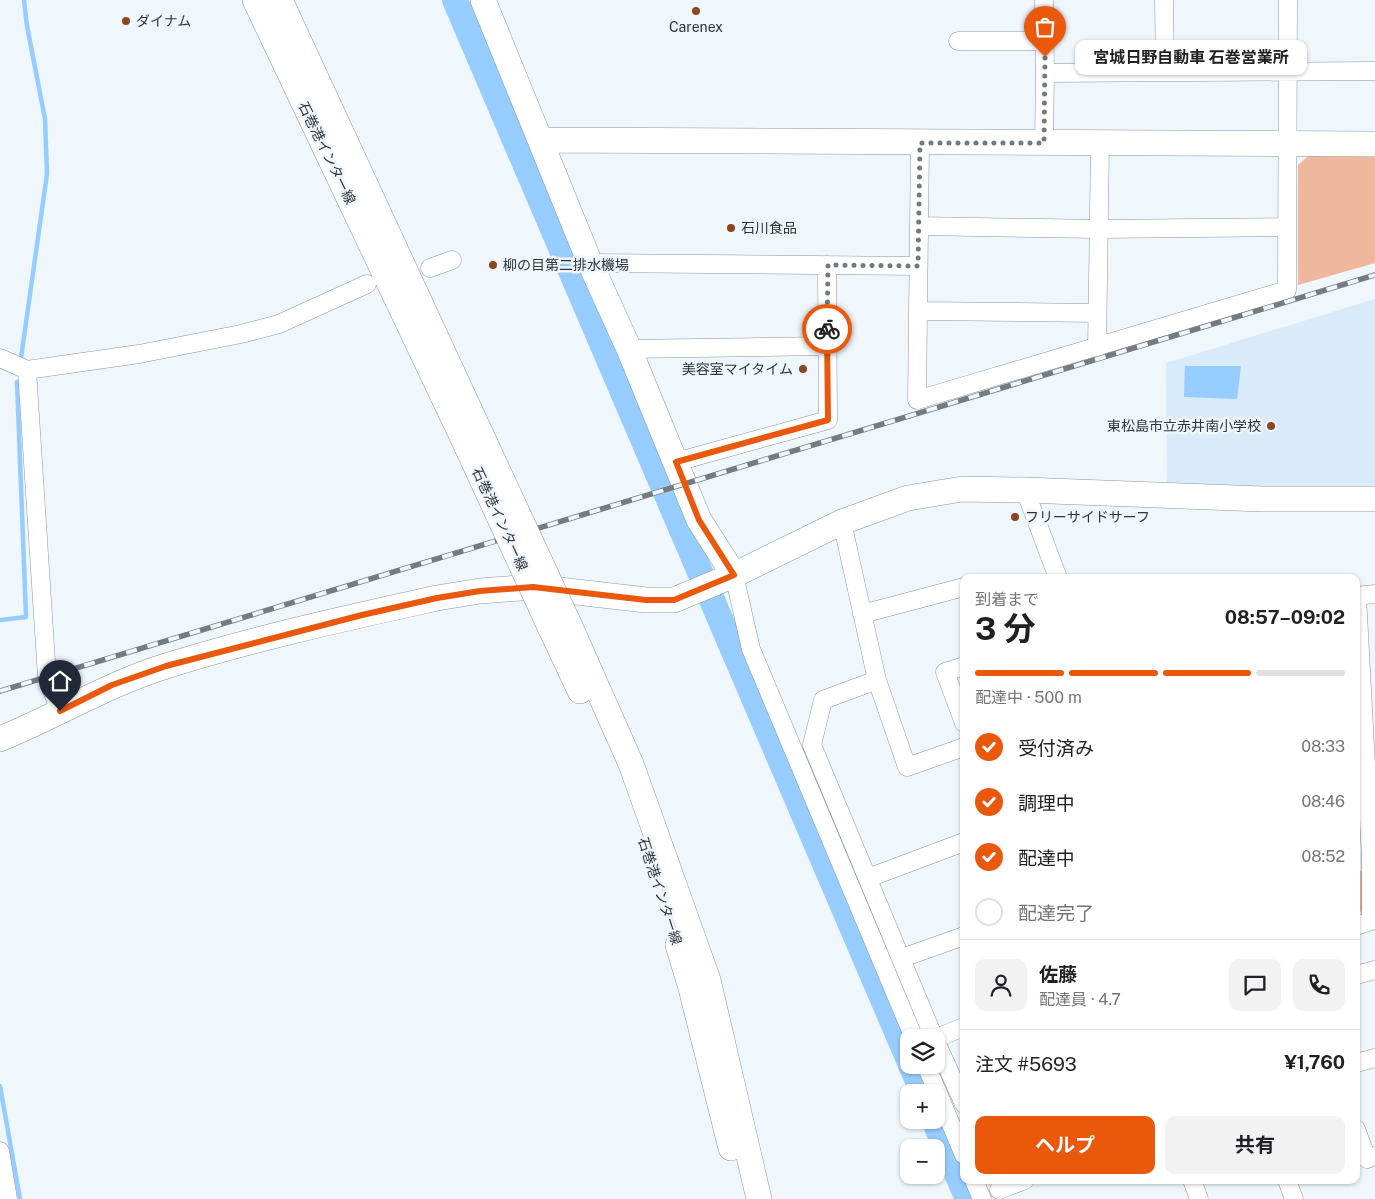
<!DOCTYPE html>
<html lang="ja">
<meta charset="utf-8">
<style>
:root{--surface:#fff;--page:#f2f2f2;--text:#202124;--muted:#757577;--line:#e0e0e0;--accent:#ea580c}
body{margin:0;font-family:"Public Sans","Noto Sans JP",sans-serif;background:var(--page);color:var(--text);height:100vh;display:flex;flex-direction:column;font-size:19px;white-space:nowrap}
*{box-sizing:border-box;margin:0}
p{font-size:16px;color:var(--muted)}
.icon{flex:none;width:28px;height:28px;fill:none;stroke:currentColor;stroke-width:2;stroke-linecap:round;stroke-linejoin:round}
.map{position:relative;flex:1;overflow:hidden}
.drawer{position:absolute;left:960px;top:574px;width:400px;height:610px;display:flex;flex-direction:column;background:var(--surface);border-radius:10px;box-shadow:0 1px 4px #0004}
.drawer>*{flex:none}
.tools{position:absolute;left:900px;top:1029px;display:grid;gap:10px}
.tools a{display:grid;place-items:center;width:45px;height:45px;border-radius:10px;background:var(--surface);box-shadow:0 1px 4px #0004;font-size:25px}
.pin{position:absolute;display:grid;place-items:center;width:42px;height:42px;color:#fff;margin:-51px -21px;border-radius:50% 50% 50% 0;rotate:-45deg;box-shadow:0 0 5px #0007}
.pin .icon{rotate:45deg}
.courier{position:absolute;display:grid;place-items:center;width:50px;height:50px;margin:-25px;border:4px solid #ea580c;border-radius:50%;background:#fff;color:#222;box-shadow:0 1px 6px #0007}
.bubble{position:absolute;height:35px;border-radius:10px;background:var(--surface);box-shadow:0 1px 4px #0004;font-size:16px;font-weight:700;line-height:35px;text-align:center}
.overview em{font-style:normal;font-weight:700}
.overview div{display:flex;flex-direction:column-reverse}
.overview{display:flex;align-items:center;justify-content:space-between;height:85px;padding:0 15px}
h1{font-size:32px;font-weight:700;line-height:38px}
.bar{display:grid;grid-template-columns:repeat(4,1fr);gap:8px 5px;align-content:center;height:60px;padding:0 15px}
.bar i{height:6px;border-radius:4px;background:var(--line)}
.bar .current{background:var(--accent)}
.bar p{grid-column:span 4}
.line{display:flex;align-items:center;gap:12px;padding:0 15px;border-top:1px solid var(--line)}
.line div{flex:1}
.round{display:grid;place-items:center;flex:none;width:52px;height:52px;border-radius:10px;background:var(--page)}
ol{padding:0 15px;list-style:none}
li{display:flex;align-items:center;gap:15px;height:55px}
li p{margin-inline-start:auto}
li .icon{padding:5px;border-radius:50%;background:var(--accent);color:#fff;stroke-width:4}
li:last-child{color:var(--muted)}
li i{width:28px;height:28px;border:2px solid var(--line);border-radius:50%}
.action{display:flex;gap:10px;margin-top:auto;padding:10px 15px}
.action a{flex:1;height:58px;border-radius:10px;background:var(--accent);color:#fff;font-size:20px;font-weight:700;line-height:58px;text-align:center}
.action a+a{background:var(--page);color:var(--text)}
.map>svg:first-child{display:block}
.built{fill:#d9eafb}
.green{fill:#efb89d}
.water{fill:#96ccfe}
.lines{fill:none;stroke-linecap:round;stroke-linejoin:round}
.stream{stroke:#96ccfe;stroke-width:4.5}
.river{stroke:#96ccfe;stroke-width:26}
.street-casing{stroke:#8897a5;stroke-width:19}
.secondary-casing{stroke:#8897a5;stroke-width:26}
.street{stroke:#fff;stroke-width:18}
.secondary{stroke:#fff;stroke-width:25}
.rail-casing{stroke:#757b81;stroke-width:5.5}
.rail{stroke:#eff6fc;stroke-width:4;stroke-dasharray:11;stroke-linecap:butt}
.secondary-bridge-casing{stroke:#8897a5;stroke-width:26;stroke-linecap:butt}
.secondary-bridge{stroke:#fff;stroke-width:25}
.done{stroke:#72797f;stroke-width:5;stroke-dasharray:0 9}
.route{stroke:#ea580c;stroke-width:6}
.poi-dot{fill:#8d4720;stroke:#eff6fc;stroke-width:2}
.labels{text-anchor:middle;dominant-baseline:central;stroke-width:5;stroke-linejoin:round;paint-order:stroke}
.poi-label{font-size:14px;fill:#2f353b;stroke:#eff6fc;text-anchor:start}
.street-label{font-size:14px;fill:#2f353b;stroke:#eff6fc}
</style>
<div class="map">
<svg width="1375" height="1199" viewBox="0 0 1375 1199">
<rect width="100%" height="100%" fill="#eff6fc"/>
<path class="built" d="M1375 299V493L1167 489 1166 363Z"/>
<path class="green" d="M1311 154H1375V263L1298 285V165Z
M1356 868 1364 873 1363 909 1356 918Z"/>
<path class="water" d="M1185 366H1241L1237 399 1184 397Z"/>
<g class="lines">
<path class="stream" d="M21 358 47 174 45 119 27 26 24 0
M0 620 26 617 17 382
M0 1086 20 1199"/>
<path class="river" d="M455 0 909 1060
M911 1065 923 1092
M934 1120 968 1199"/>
<g class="street-casing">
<path id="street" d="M1044 0 1045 73
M1164 0 1165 71
M958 41H1045
M920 143 917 400 1287 290 1288 0
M1044 143 1045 73 1375 71
M919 226 1098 229 1287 227
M590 263 918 266
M430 268 452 260
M918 311 1097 313
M1097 348 1100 144
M629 349 827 346
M0 358 27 370 139 354 241 334 279 324 367 284
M27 370 47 677 60 711
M676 462 828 420 827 265
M1025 490 1058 578
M842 522 877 680 907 767 964 747
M734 575 751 649 914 1038
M1356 596 1375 594
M862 614 964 587
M964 666 945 672 964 723
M877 680 823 700 812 745 934 1038
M868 878 964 842
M1356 926 1371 921V858L1357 596
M902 958 964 936
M1356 975 1375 970
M936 1038 964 1027
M936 1042 964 1104
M1356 1063 1375 1058
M926 1065 964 1155
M1356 1129 1367 1159 1375 1156
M0 1151 8 1199
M974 1180 982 1199
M1192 1180 1199 1199
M1287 1180 1294 1199
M999 1190 1025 1180"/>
</g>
<g class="secondary-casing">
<path id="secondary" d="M255 0 467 447
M280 0 485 443
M483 0 590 263 629 349 699 520 734 575
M541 140 1375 144
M569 624 631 764 708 980 759 1199
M550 627 580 691
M0 739C56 716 108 684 166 666 255 638 347 618 437 598L480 591 533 587 646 600H674L734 575 842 522 908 498 962 489 1025 490 1262 499H1375
M678 945 691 988 731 1148"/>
</g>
<use href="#street" class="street"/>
<use href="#secondary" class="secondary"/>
<g class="rail-casing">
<path id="rail" d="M0 691 1375 275"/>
</g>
<use href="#rail" class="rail"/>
<g class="secondary-bridge-casing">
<path id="secondary-bridge" d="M485 443 569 624
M467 447 550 627"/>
</g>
<use href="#secondary-bridge" class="secondary-bridge"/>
</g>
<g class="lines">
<path class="done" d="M827 329 828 265 918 266 920 143H1044L1045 57"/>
<path class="route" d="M60 711 112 685 166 666 362 615 437 598 480 591 533 587 646 600H674L734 575 699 520 676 462 828 420 827 329"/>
</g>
<g class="poi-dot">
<circle cx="696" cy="11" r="5"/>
<circle cx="126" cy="21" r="5"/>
<circle cx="731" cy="228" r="5"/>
<circle cx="493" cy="265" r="5"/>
<circle cx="803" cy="369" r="5"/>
<circle cx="1271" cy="426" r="5"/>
<circle cx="1015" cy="517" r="5"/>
</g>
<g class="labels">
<g class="poi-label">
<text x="136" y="21">ダイナム</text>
<text x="696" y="27" text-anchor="middle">Carenex</text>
<text x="741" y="228">石川食品</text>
<text x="503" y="265">柳の目第二排水機場</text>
<text x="793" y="369" text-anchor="end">美容室マイタイム</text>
<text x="1261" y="426" text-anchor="end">東松島市立赤井南小学校</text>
<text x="1025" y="517">フリーサイドサーフ</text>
</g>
<g class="street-label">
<text transform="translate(327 153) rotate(64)">石巻港インター線</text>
<text transform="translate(500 519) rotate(65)">石巻港インター線</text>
<text transform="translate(660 891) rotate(72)">石巻港インター線</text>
</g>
</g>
</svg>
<div class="tools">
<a><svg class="icon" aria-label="layers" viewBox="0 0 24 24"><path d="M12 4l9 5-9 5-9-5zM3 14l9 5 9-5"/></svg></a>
<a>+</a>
<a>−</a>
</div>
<div class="pin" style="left:1045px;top:57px;background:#ea580c"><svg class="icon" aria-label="bag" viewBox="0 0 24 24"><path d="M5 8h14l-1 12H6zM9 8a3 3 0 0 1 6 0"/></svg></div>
<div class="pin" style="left:60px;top:711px;background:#1f2937"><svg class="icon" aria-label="home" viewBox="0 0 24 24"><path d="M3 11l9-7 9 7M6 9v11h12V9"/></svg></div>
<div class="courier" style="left:827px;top:329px"><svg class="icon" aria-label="bike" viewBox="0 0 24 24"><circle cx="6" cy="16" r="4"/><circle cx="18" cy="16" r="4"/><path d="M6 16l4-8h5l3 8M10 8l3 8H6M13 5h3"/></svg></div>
<div class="bubble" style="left:1075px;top:40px;width:232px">宮城日野自動車 石巻営業所</div>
<section class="drawer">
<div class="overview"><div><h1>3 分</h1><p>到着まで</p></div><em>08:57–09:02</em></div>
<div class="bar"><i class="current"></i><i class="current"></i><i class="current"></i><i></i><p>配達中 · 500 m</p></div>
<ol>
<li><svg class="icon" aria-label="check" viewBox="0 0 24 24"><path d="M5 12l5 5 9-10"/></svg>受付済み<p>08:33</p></li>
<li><svg class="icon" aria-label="check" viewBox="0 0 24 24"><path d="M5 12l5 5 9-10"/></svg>調理中<p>08:46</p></li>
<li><svg class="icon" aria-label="check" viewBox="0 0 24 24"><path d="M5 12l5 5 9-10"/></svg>配達中<p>08:52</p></li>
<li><i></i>配達完了</li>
</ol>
<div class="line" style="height:90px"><a class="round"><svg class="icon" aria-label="person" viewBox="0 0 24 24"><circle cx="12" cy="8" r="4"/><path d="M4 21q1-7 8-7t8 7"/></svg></a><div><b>佐藤</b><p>配達員 · 4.7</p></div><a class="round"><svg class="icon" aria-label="chat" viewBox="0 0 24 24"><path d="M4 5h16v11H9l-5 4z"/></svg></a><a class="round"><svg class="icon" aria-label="phone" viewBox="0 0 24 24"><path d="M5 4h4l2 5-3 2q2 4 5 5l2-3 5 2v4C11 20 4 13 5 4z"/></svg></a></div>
<div class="line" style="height:65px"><div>注文 #5693</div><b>¥1,760</b></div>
<div class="action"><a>ヘルプ</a><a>共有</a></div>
</section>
</div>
